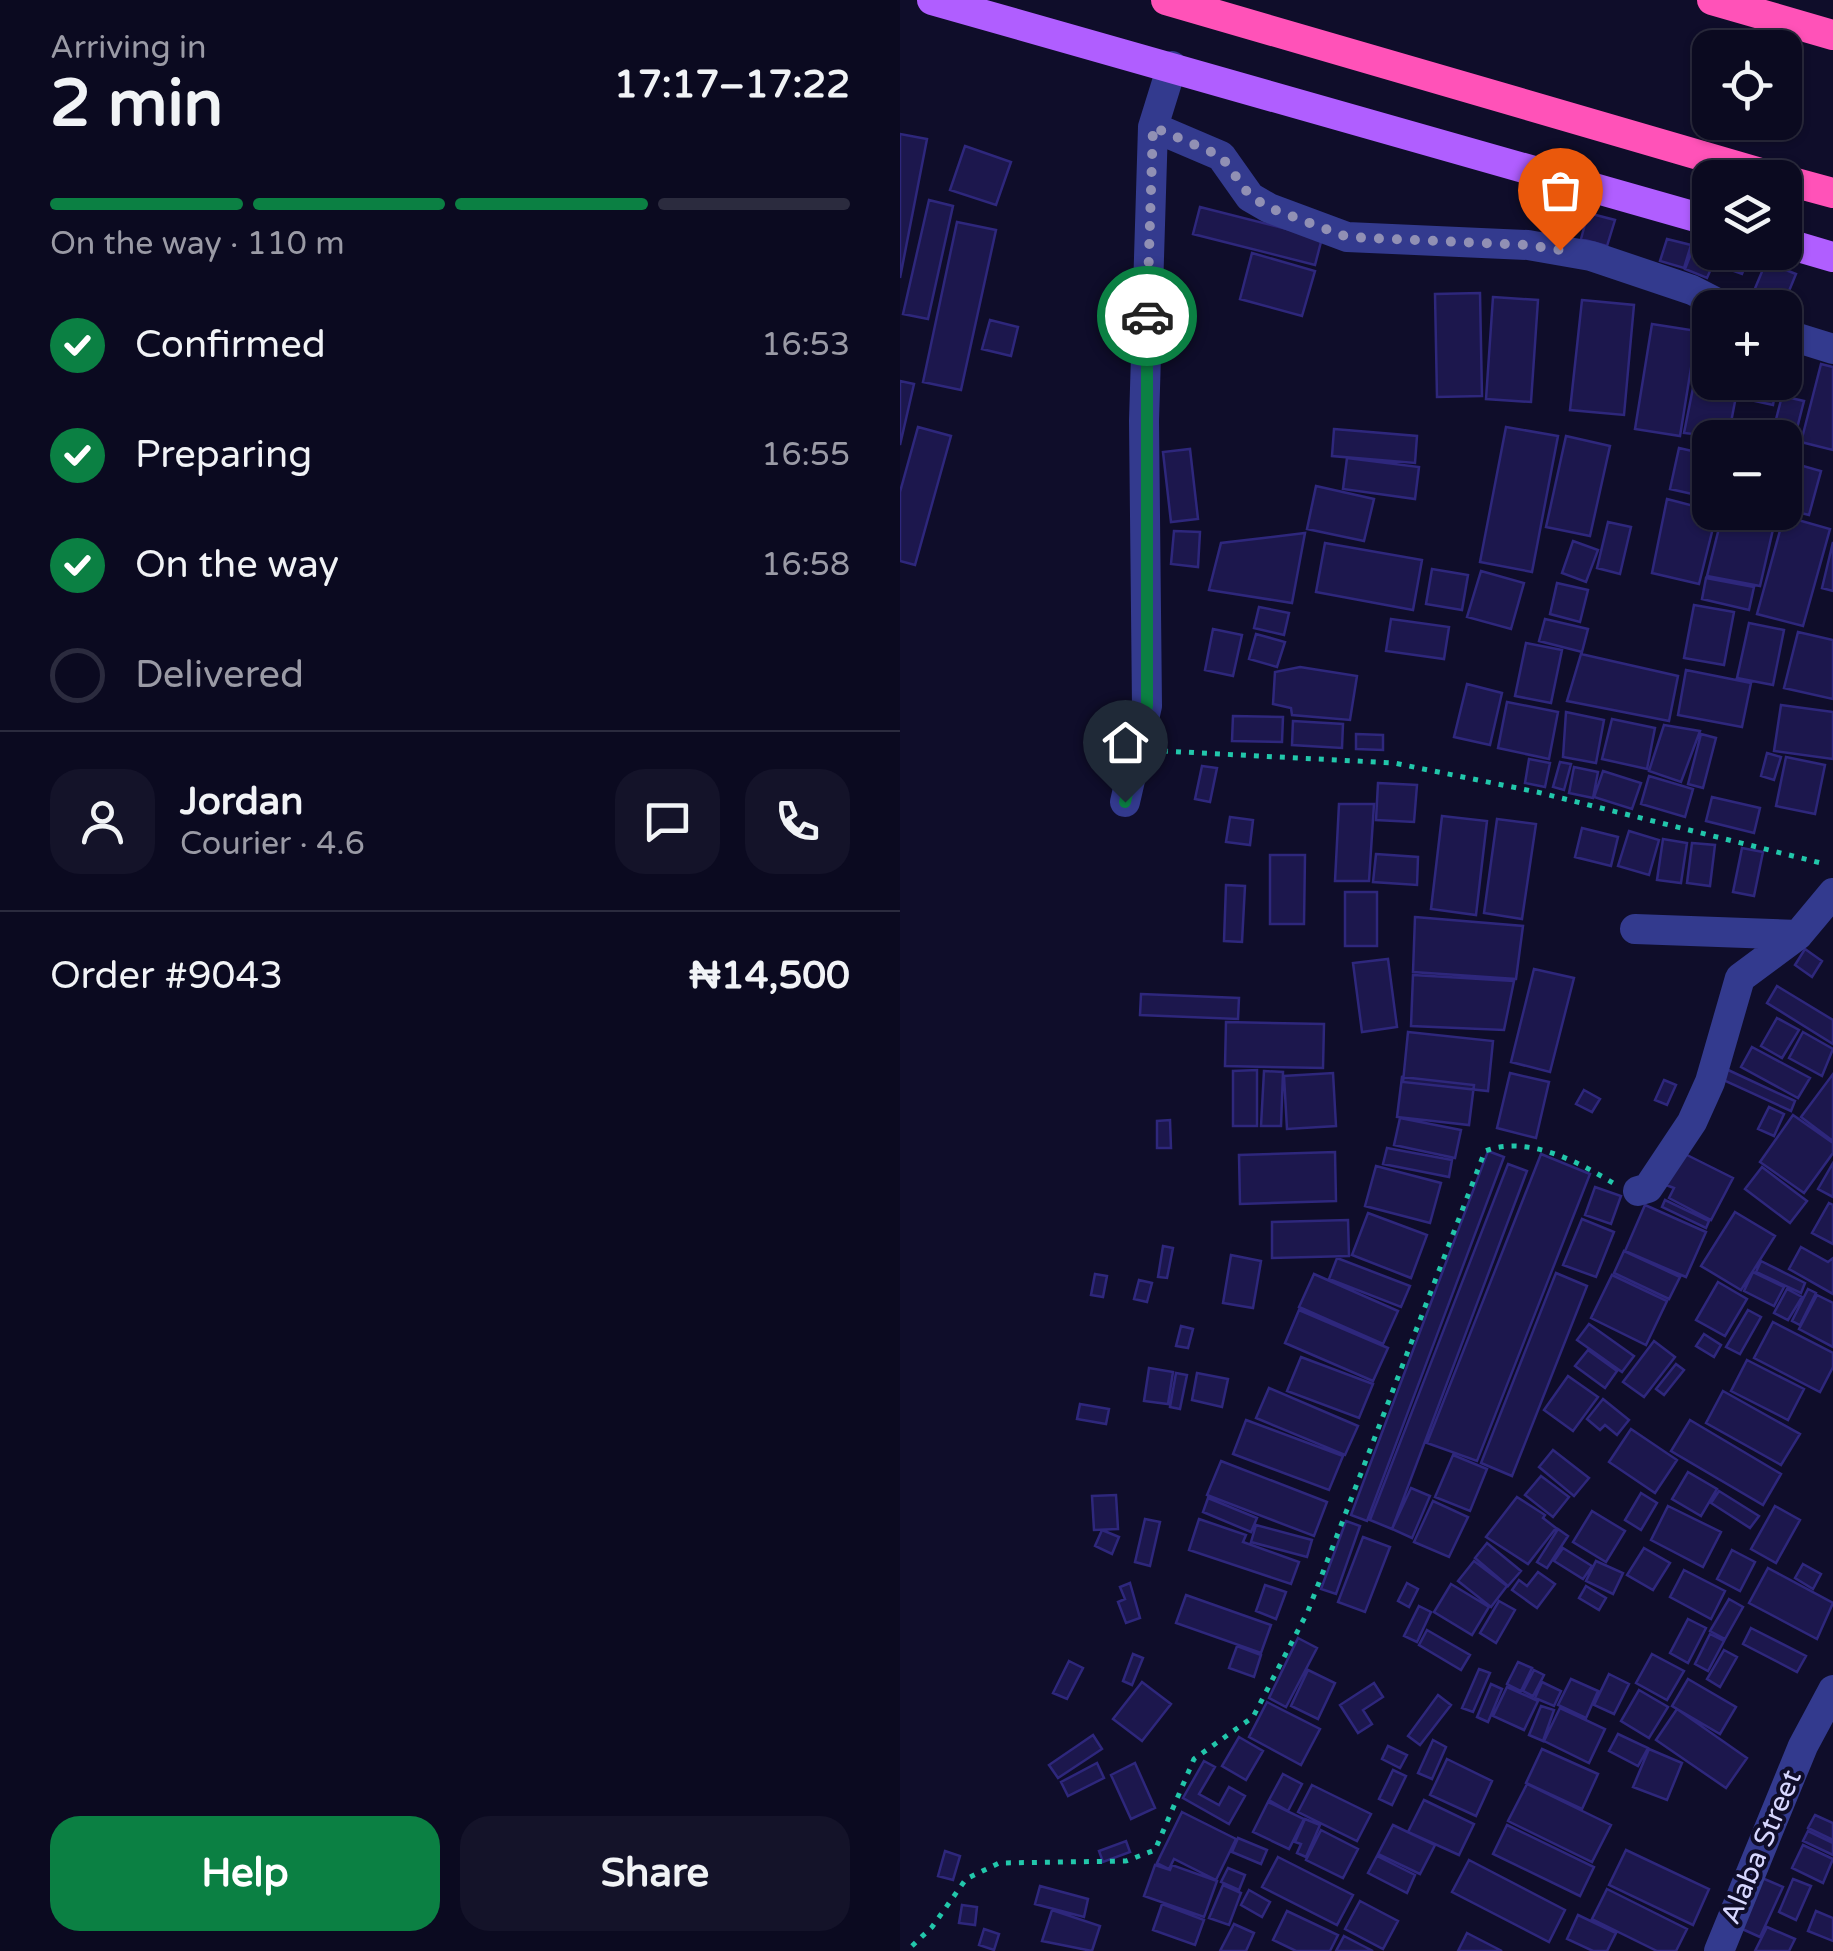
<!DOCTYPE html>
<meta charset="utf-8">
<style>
:root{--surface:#0b0a20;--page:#141329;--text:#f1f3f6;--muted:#9a9aa5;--line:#2b2b3e;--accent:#0b8043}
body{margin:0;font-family:"Varela Round",sans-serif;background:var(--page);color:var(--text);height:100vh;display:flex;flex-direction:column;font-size:38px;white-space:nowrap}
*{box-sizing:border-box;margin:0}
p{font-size:32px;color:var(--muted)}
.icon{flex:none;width:55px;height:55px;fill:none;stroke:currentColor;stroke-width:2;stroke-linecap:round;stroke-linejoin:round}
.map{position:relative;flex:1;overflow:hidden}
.details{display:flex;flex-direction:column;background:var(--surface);width:900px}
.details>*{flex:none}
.tools{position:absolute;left:792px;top:30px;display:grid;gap:20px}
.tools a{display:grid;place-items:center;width:110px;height:110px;border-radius:20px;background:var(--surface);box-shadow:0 2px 8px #0004,0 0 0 2px var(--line);font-size:50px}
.pin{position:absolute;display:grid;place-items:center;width:85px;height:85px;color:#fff;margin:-102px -42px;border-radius:50% 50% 50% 0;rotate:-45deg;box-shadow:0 0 10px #0007}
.pin .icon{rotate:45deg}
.courier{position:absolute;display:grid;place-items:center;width:100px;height:100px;margin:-50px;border:8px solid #0b8043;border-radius:50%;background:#fff;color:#222;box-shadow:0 2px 12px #0007}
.headline em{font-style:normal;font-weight:700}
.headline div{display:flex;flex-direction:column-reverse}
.headline{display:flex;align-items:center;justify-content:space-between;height:170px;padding:0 50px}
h1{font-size:65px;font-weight:700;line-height:75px}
.bar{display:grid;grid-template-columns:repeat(4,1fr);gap:15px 10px;align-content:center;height:120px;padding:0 50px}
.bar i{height:12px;border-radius:8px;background:var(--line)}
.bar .active{background:var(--accent)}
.bar p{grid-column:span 4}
.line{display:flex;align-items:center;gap:25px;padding:0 50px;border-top:2px solid var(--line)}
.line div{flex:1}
.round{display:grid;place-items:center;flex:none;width:105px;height:105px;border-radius:30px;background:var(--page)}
ol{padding:0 50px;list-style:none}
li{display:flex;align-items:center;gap:30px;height:110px}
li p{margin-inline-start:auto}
li .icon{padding:10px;border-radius:50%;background:var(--accent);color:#fff;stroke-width:4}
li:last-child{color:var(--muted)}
li i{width:55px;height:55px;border:5px solid var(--line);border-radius:50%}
.button{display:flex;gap:20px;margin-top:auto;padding:20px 50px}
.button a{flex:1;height:115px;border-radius:30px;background:var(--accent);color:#fff;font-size:40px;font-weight:700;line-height:115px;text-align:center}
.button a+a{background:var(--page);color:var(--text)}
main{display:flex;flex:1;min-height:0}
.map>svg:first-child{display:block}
.building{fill:#1c174d;stroke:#2e277c;stroke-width:2.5}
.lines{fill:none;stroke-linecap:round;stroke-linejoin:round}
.path{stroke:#22c7ab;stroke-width:5;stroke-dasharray:5 8;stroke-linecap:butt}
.minor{stroke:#333a8e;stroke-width:30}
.major{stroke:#b05eff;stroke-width:30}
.highway{stroke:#ff52b8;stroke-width:30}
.done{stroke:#9190b4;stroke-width:10;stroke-dasharray:0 18}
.route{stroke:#0b8043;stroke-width:12}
.labels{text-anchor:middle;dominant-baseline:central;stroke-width:8;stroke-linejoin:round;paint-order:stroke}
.street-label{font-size:28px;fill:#d7d7ff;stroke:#0f0d2a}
</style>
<main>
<section class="details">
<div class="headline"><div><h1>2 min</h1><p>Arriving in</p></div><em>17:17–17:22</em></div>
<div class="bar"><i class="active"></i><i class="active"></i><i class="active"></i><i></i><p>On the way · 110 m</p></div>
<ol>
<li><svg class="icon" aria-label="check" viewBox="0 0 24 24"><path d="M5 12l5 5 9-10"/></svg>Confirmed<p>16:53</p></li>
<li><svg class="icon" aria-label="check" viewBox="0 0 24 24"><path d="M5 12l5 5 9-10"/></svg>Preparing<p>16:55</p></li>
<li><svg class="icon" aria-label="check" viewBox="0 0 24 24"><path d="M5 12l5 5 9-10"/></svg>On the way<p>16:58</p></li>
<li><i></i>Delivered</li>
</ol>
<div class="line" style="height:180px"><a class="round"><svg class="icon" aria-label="person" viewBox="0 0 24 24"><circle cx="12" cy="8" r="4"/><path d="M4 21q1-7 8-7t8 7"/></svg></a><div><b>Jordan</b><p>Courier · 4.6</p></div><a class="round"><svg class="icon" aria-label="chat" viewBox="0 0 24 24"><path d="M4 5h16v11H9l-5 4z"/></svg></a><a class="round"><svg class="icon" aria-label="phone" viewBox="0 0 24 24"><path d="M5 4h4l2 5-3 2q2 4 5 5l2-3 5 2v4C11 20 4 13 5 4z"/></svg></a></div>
<div class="line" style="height:130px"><div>Order #9043</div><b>₦14,500</b></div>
<div class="button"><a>Help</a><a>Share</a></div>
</section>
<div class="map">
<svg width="933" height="1951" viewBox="0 0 933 1951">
<rect width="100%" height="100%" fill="#0f0d2a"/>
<path class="building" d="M0 134 27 139 0 278Z
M65 146 111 162 96 205 50 190Z
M29 200 53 206 28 319 3 314Z
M300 207 422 238 415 265 293 234Z
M688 213 715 220 707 246 681 239Z
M57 222 96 230 61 390 23 382Z
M767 239 791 245 784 268 760 261Z
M794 246 817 255 807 278 785 269Z
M825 252 847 261 842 274 820 266Z
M352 253 415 271 402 316 340 299Z
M866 262 896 274 882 308 851 298Z
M580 293 582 396 537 397 535 294Z
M593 297 638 300 631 402 586 399Z
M682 300 734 305 724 415 670 410Z
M90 320 118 327 111 356 82 349Z
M752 324 797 331 780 436 735 429Z
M921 364 933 367V450L901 442Z
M795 378 838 386 828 438 784 433Z
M0 381 14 384 0 445Z
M850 382H877L873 405 846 399Z
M882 396 904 401 894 440 872 435Z
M18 427 51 436 15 565 0 561V492Z
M606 427 658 436 632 572 580 562Z
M434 429 517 436 515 463 432 456Z
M666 436 710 446 690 536 646 527Z
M779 448 810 455V498L770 489Z
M290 449 298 519 271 522 263 452Z
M447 458 519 467 515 499 443 489Z
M896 464 921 471 909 515 885 509Z
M416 486 474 499 464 541 407 529Z
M767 499 817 512 799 584 752 573Z
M823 512H877L860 586 807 576Z
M884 516 930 529 903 626 857 614Z
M708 522 731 527 720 574 697 568Z
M274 531 300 532 298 567 271 564Z
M405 533 392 603 309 590 321 543Z
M673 541 698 550 686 582 662 573Z
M933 542V591L922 588Z
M425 543 522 560 513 610 416 592Z
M532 569 568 575 562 610 526 604Z
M581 571 624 583 611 629 567 617Z
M806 578 854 587 849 610 802 599Z
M657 583 688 590 680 622 650 614Z
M794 605 834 612 824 665 784 658Z
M359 607 389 613 384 635 354 628Z
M491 619 549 627 544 659 486 651Z
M645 619 688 629 682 652 639 641Z
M849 623 884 630 873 685 837 678Z
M313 629 342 635 333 676 305 670Z
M898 632 933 640V699L884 688Z
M356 634 385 642 377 667 349 659Z
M626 643 662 650 651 703 615 696Z
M681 654 778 676 769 721 667 701Z
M400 667 457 676 450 720 392 715 391 708 373 704 375 672Z
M786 670 851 683 842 727 778 715Z
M567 684 602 693 590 745 554 737Z
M607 702 658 712 649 759 598 748Z
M881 705 933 712V759L874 751Z
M666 712 704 720 696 763 663 757Z
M333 716 383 717 382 742 332 741Z
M712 719 755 728 747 769 702 759Z
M393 721 443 724 442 748 392 745Z
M764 725 800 731 781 782 749 771Z
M456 734 483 735V750L456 749Z
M801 734 816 738 803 788 788 784Z
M867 753 881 757 874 780 861 776Z
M886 757 925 765 915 814 876 806Z
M629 759 650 763 645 787 625 783Z
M660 762 671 764 664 790 653 787Z
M302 766 317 768 310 802 295 799Z
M674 767 698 772 693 798 669 793Z
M703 771 741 783 732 809 694 797Z
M749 776 793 789 785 817 741 804Z
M478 783 517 785 514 822 476 820Z
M812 797 860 808 854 833 806 821Z
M439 804H474L469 881H435Z
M542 816 587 821 576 915 531 909Z
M330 817 353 820 350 845 326 842Z
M597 819 636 824 622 919 584 913Z
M682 828 718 837 711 866 675 857Z
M729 831 759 840 749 875 718 866Z
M763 839 787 843 781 883 757 880Z
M792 843 815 845 810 886 787 883Z
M842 848 863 852 854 896 833 892Z
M476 854 518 857 517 885 473 882Z
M370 855H405L404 924H370Z
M326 885 345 886 342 942 324 941Z
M445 892H477V946H445Z
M515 917 623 926 616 979 513 972Z
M905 949 922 961 912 977 895 965Z
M488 959 497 1027 462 1032 453 963Z
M634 969 674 978 650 1072 611 1062Z
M513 975 614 981 604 1030 511 1026Z
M877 986 933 1020V1044L867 1003Z
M241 994 339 998 338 1019 240 1015Z
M877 1018 899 1030 882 1058 861 1046Z
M326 1022 424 1024 423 1068 325 1066Z
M508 1032 593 1041 588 1091 503 1082Z
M903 1032 933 1049 922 1076 889 1058Z
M852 1047 910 1078 898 1098 841 1067Z
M826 1069 895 1101 891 1111 821 1079Z
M357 1070V1126H333V1071Z
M364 1071 383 1072 381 1126H361Z
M433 1073 436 1126 387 1129 384 1076Z
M610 1073 649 1082 636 1138 597 1128Z
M933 1074V1141L901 1117Z
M502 1077 574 1085 569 1125 497 1117Z
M764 1080 776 1085 767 1105 755 1100Z
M684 1090 700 1099 692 1112 676 1104Z
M869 1107 884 1114 874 1136 858 1129Z
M893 1115 933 1143V1153L904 1193 860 1162Z
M500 1118 561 1130 555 1158 494 1145Z
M270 1120 271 1148H257V1121Z
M487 1148 552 1160 549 1177 483 1164Z
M588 1151 604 1157 467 1521 451 1515Z
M435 1152 436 1201 340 1204 339 1155Z
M783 1153 833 1178 811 1220 769 1198 774 1188 766 1185Z
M641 1154 690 1174 577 1461 527 1443Z
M933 1163V1197L918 1189Z
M608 1164 627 1171 492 1529 470 1520Z
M476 1166 541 1183 530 1223 465 1206Z
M862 1167 907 1201 890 1223 845 1189Z
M695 1187 721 1196 711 1224 685 1215Z
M765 1200 809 1221 806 1228 762 1207Z
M929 1203 933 1205V1244L912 1233Z
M745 1205 806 1232 786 1277 725 1251Z
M835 1212 875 1236 841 1290 801 1266Z
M468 1213 527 1235 511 1278 452 1255Z
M682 1219 714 1232 696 1277 663 1265Z
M448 1220 449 1256 372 1258V1222Z
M263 1246 273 1248 267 1278 258 1277Z
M901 1247 928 1262 933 1258V1294L889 1269Z
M724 1251 780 1277 769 1299 714 1273Z
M331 1255 361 1261 353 1308 323 1303Z
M437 1258 510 1286 501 1307 429 1279Z
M861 1261 905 1283 901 1293 856 1272Z
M853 1272 884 1287 874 1306 844 1291Z
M656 1273 687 1286 612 1476 581 1463Z
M195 1274 207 1276 203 1297 191 1295Z
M414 1274 498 1311 483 1344 399 1307Z
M712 1275 767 1301 746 1345 691 1318Z
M239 1280 252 1283 247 1302 234 1299Z
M818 1282 847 1299 825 1336 796 1320Z
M887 1289 902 1297 888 1320 874 1313Z
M908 1289 916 1293 900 1325 892 1321Z
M917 1295 933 1303V1347L899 1329Z
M399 1310 488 1348 473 1381 385 1343Z
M848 1310 861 1317 840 1354 826 1347Z
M873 1322 933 1353V1367L920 1392 854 1358Z
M689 1324 734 1356 722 1372 677 1340Z
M281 1326 293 1329 288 1348 276 1346Z
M804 1334 821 1345 814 1357 796 1346Z
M754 1341 775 1357 744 1397 723 1382Z
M688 1350 717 1371 705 1388 675 1366Z
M401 1357 473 1384 459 1418 387 1391Z
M847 1360 904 1389 888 1420 831 1391Z
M776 1364 784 1370 764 1395 756 1389Z
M249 1368 273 1372 268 1404 244 1401Z
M276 1373 287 1375 280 1409 270 1407Z
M297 1373 328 1379 322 1407 292 1400Z
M668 1376 698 1397 673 1431 644 1410Z
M369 1388 458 1426 445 1455 356 1418Z
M823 1391 900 1434 881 1465 806 1423Z
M703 1399 729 1420 717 1435 705 1425 700 1430 687 1419Z
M180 1404 209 1409 206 1424 177 1419Z
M346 1420 443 1456 429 1490 333 1454Z
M790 1420 881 1474 863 1505 771 1451Z
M731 1429 777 1460 755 1493 709 1462Z
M653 1450 689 1478 674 1496 639 1467Z
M553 1455 587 1469 570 1511 535 1497Z
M321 1461 427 1502 414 1536 307 1495Z
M788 1472 817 1489 801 1516 772 1499Z
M641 1476 669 1497 653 1517 625 1495Z
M511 1488 530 1496 512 1538 492 1529Z
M819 1491 859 1516 850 1528 811 1503Z
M741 1493 757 1503 741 1530 725 1520Z
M216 1495 218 1529 194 1530 192 1496Z
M617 1497 645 1515 643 1518 656 1528 628 1564 586 1537Z
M308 1498 357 1518 351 1532 303 1512Z
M533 1501 568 1517 549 1557 514 1542Z
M768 1506 821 1532 803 1567 751 1540Z
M875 1506 900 1520 876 1563 851 1549Z
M692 1511 725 1531 706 1562 673 1542Z
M245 1519 260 1522 250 1566 235 1562Z
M299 1519 346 1535 343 1542 399 1562 391 1584 289 1550Z
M446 1521 460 1526 436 1594 421 1589Z
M356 1525 412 1540 407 1557 351 1542Z
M658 1529 668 1536 647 1568 637 1562Z
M202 1530 219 1537 212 1554 195 1546Z
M463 1537 490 1547 465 1612 438 1602Z
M587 1543 621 1571 608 1586 575 1558Z
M663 1548 692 1566 683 1579 654 1561Z
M744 1548 770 1563 753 1590 727 1575Z
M832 1550 855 1562 840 1591 817 1579Z
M574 1561 607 1586 591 1607 558 1581Z
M696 1561 723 1573 713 1594 686 1581Z
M903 1564 921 1574 913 1589 895 1578Z
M868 1568 933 1603 917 1639 849 1603Z
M784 1570 825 1591 811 1619 770 1597Z
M638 1572 655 1584 637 1608 612 1590 619 1580 627 1586Z
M230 1583 240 1618 226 1623 218 1602 225 1599 220 1587Z
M507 1583 518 1589 509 1607 498 1601Z
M551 1584 589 1607 572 1635 534 1612Z
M365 1585 386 1592 376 1619 356 1611Z
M686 1586 706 1598 699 1610 679 1598Z
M286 1595 371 1625 361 1653 276 1623Z
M829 1599 843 1607 825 1639 810 1631Z
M599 1601 615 1610 596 1643 580 1633Z
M519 1606 531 1612 517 1642 504 1636Z
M788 1619 806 1628 788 1663 770 1653Z
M851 1628 906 1656 897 1672 843 1644Z
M527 1630 570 1655 561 1670 519 1645Z
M810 1634 824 1641 808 1671 795 1664Z
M398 1638 417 1648 386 1707 369 1698Z
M337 1646 361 1655 354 1677 329 1668Z
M824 1650 837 1657 820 1687 807 1679Z
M233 1654 243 1658 232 1685 223 1681Z
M752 1654 784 1671 767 1700 736 1683Z
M169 1661 183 1668 167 1699 153 1693Z
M618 1662 632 1668 621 1691 607 1684Z
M579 1669 590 1673 573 1712 562 1708Z
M408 1670 435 1683 418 1719 391 1706Z
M634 1670 644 1675 633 1696 623 1691Z
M709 1674 729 1684 714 1714 694 1705Z
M671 1679 698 1691 686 1718 658 1705Z
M788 1679 836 1707 820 1734 772 1706Z
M242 1682 271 1704 242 1741 213 1719Z
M642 1682 661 1691 654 1706 635 1698Z
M474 1683 483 1697 463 1710 472 1724 458 1733 440 1705Z
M591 1684 602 1689 588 1722 577 1717Z
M607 1687 638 1701 624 1730 593 1716Z
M739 1690 768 1707 749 1738 721 1721Z
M538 1695 551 1705 520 1745 508 1736Z
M367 1702 420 1729 401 1765 349 1737Z
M641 1706 654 1710 643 1741 629 1735Z
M660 1708 705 1729 689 1763 644 1741Z
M777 1709 847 1758 826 1788 756 1740Z
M718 1734 748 1748 738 1766 709 1751Z
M193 1735 202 1749 158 1778 149 1765Z
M339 1737 363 1751 346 1780 322 1766Z
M533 1740 546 1747 532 1779 518 1773Z
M488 1746 507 1755 500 1768 482 1759Z
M642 1749 698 1774 682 1809 626 1783Z
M749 1749 782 1763 767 1800 733 1787Z
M547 1759 592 1781 576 1816 530 1795Z
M304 1761 315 1767 299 1794 319 1805 329 1787 345 1796 329 1824 283 1798Z
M197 1763 204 1778 168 1796 161 1782Z
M235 1763 255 1808 231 1819 211 1775Z
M493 1770 506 1776 492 1805 479 1799Z
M383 1774 402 1784 388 1811 369 1800Z
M627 1784 711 1825 692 1862 608 1821Z
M412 1785 471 1814 457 1841 398 1812Z
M524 1800 574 1824 559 1855 508 1832Z
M368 1802 404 1819 389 1849 353 1832Z
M282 1812 336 1839 316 1880 274 1859 269 1869 257 1863Z
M915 1815 933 1823V1840L908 1828Z
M405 1819 420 1825 406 1857 397 1853 401 1844 395 1842Z
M493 1825 535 1845 520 1874 478 1854Z
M607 1825 694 1867 680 1896 593 1854Z
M421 1830 458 1849 443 1878 406 1860Z
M908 1831 933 1843V1855L903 1841Z
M338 1838 367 1850 361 1864 332 1852Z
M226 1841 230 1852 203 1862 199 1851Z
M903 1845 933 1859 923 1883 892 1868Z
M726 1850 809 1889 793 1925 709 1885Z
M45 1851 60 1856 53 1880 38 1876Z
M477 1856 515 1875 507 1893 468 1873Z
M378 1857 453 1895 437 1925 362 1887Z
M569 1860 665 1910 649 1942 552 1892Z
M255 1865 270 1870 272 1865 317 1881 304 1917 244 1896Z
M328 1868 345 1875 339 1890 321 1882Z
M862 1878 883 1887 860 1937 840 1928Z
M893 1879 911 1886 896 1920 879 1912Z
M323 1885 341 1893 329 1925 309 1918Z
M140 1886 188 1899 184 1917 135 1904Z
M707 1889 787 1929 776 1951H757L692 1919Z
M349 1890 370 1902 362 1917 341 1905Z
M460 1901 498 1921 483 1949 445 1929Z
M262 1904 304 1920 295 1945 253 1930Z
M62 1905 77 1907 75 1925 59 1923Z
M152 1910 200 1926 192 1951 142 1941Z
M387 1911 438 1935 430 1951H396L373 1940Z
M916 1911 933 1918V1941L908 1931Z
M678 1915 716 1933 707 1951H693L667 1939Z
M334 1924 354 1933 346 1951H320Z
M867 1927 895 1939 889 1951H855Z
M84 1929 99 1934 94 1950 79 1945Z
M567 1933 602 1951H558Z
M444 1936 473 1951H436Z"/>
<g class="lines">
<path class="path" d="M263 751 494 763 637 792 925 864
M12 1946 32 1927 66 1879 99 1863 226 1861 255 1850 294 1759 353 1717 408 1611 585 1151C627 1135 677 1161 713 1183"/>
<path class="minor" d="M253 127 321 156 350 197 369 208 447 237 628 245 691 256 792 290 827 308
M885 334 933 349
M225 802 247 706 244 421 253 127 272 66
M735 929 898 935
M738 1191 748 1188 792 1122 810 1082 840 978 898 935 933 893
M819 1951 903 1746 933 1690"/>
<path class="major" d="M32 0 810 221
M885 243 933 257"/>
<path class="highway" d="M266 0 878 178
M812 0 933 35
M885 180 933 193"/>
</g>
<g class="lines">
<path class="done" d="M247 316 253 127 321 156 350 196 370 208 447 237 628 245 660 250"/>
<path class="route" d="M225 802 247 706V316"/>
</g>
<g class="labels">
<g class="street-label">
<text transform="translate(861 1847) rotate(-67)">Alaba Street</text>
</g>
</g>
</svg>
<div class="tools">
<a><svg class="icon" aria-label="locate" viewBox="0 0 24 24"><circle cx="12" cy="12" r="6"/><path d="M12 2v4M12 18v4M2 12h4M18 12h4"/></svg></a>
<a><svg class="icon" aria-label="layers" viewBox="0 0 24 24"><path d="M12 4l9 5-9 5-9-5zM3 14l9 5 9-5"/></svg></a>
<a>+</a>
<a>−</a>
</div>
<div class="pin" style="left:660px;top:250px;background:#ea580c"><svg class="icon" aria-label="bag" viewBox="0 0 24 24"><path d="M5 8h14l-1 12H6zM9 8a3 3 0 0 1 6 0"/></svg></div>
<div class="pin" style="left:225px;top:802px;background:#1f2937"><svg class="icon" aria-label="home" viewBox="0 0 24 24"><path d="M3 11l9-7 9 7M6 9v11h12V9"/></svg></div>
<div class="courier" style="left:247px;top:316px"><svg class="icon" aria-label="car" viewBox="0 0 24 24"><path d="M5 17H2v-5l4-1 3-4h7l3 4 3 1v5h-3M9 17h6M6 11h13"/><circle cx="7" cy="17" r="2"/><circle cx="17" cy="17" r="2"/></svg></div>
</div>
</main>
